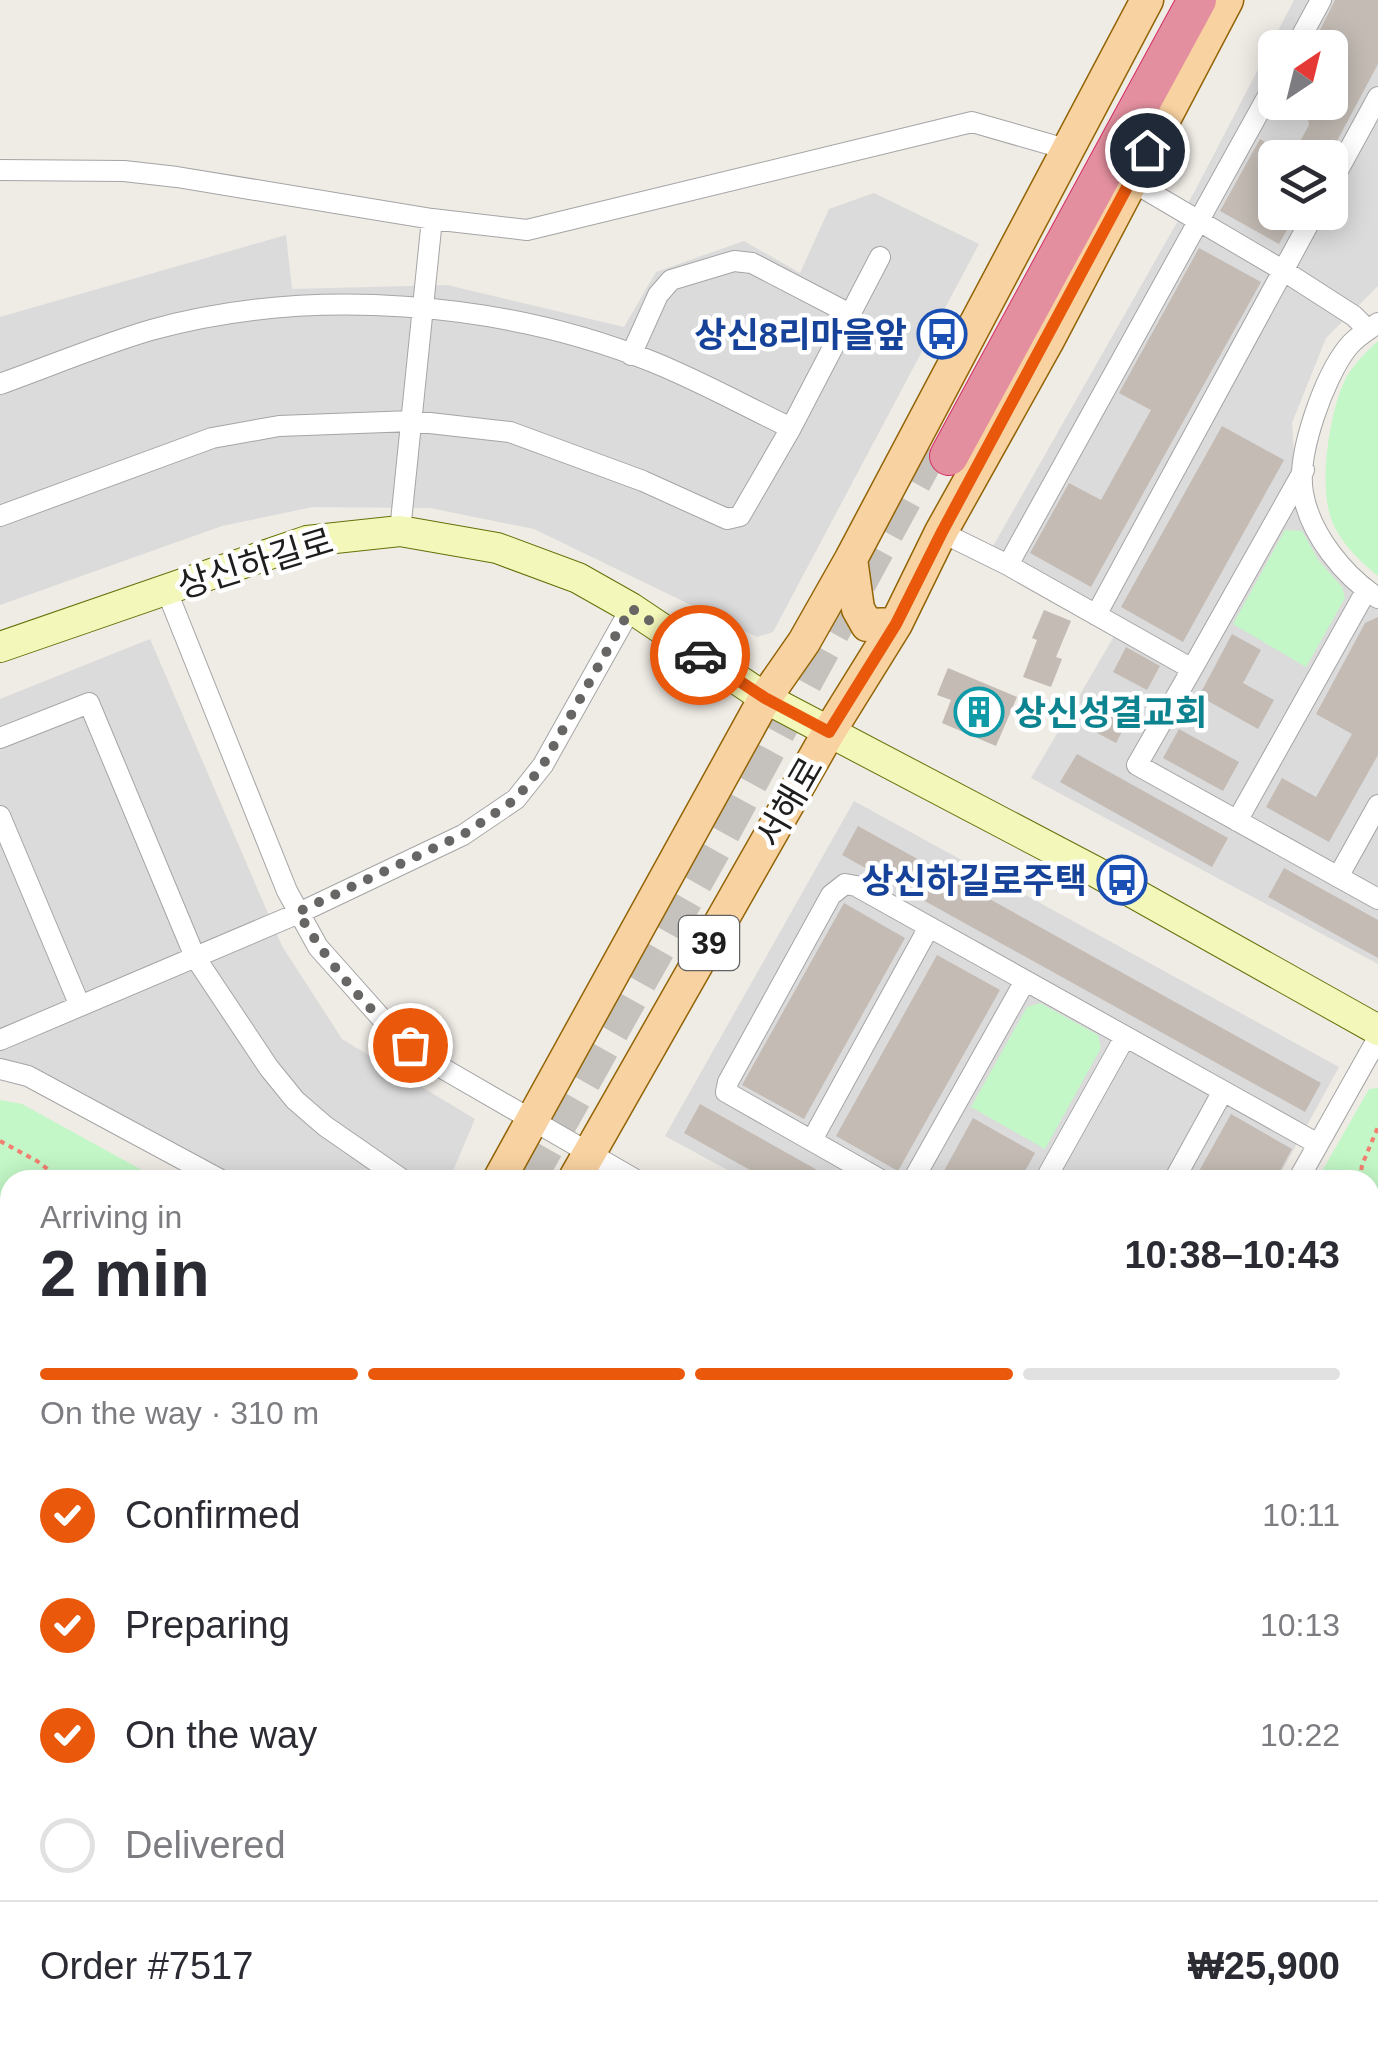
<!DOCTYPE html>
<meta charset="utf-8">
<style>
:root{--surface:#fff;--page:#f7f7f7;--text:#2b2b33;--muted:#7c7c81;--line:#e1e1e2;--accent:#ea580c}
body{margin:0;font-family:Arial,"Noto Sans KR",sans-serif;background:var(--page);color:var(--text);height:100vh;display:flex;flex-direction:column;font-size:38px;white-space:nowrap}
*{box-sizing:border-box;margin:0}
p{font-size:32px;color:var(--muted)}
.icon{flex:none;width:55px;height:55px;fill:none;stroke:currentColor;stroke-width:2;stroke-linecap:round;stroke-linejoin:round}
.map{position:relative;flex:1;overflow:hidden}
.panel{position:absolute;left:0px;top:1170px;width:1380px;height:882px;display:flex;flex-direction:column;background:var(--surface);border-radius:30px 30px 0 0;box-shadow:0 5px 25px #0003}
.panel>*{flex:none}
.needle{width:65px;rotate:35deg}
.buttons{position:absolute;left:1258px;top:30px;display:grid;gap:20px}
.buttons a{display:grid;place-items:center;width:90px;height:90px;border-radius:15px;background:var(--surface);box-shadow:0 5px 25px #0003;font-size:50px}
.pin{position:absolute;display:grid;place-items:center;width:85px;height:85px;color:#fff;margin:-42px;border:5px solid #fff;border-radius:50%;box-shadow:0 2px 10px #0007}
.courier{position:absolute;display:grid;place-items:center;width:100px;height:100px;margin:-50px;border:8px solid #ea580c;border-radius:50%;background:#fff;color:#222;box-shadow:0 2px 12px #0007}
.summary em{font-style:normal;font-weight:800}
.summary div{display:flex;flex-direction:column-reverse}
.summary{display:flex;align-items:center;justify-content:space-between;height:170px;padding:0 40px}
h1{font-size:65px;font-weight:800;line-height:75px}
.bar{display:grid;grid-template-columns:repeat(4,1fr);gap:15px 10px;align-content:center;height:120px;padding:0 40px}
.bar i{height:12px;border-radius:8px;background:var(--line)}
.bar .current{background:var(--accent)}
.bar p{grid-column:span 4}
.line{display:flex;align-items:center;gap:25px;padding:0 40px;border-top:2px solid var(--line)}
.line div{flex:1}
ol{padding:0 40px;list-style:none}
li{display:flex;align-items:center;gap:30px;height:110px}
li p{margin-inline-start:auto}
li .icon{padding:10px;border-radius:50%;background:var(--accent);color:#fff;stroke-width:4}
li:last-child{color:var(--muted)}
li i{width:55px;height:55px;border:5px solid var(--line);border-radius:50%}
.map>svg:first-child{display:block}
.residential{fill:#dcdbdb;fill-rule:evenodd}
.park{fill:#c3f7c7}
.building{fill:#c3bbb4}
.lines{fill:none;stroke-linecap:round;stroke-linejoin:round}
.highway-tunnel{stroke:#c5c2bd;stroke-width:38;stroke-dasharray:38 19;stroke-linecap:butt}
.street-casing{stroke:#a5a5a5;stroke-width:22}
.secondary-casing{stroke:#657109;stroke-width:32}
.primary-casing{stroke:#926406;stroke-width:35}
.highway-casing{stroke:#d32b64;stroke-width:40}
.path{stroke:#f47e70;stroke-width:4;stroke-dasharray:5 5;stroke-linecap:butt}
.street{stroke:#fff;stroke-width:20}
.secondary{stroke:#f4f7ba;stroke-width:30}
.primary{stroke:#f8d2a0;stroke-width:32}
.highway{stroke:#e38f9f;stroke-width:38}
.done{stroke:#676664;stroke-width:10;stroke-dasharray:0 18}
.route{stroke:#ea580c;stroke-width:12}
.labels{text-anchor:middle;dominant-baseline:central;stroke-width:9;stroke-linejoin:round;paint-order:stroke}
.shield{fill:#fff;stroke:#626262;stroke-width:2.5}
.shield-label{font-size:32px;font-weight:bold;fill:#1e1e1e}
.transit-label{font-size:35px;font-weight:bold;fill:#164399;stroke:#fff;text-anchor:end}
.street-label{font-size:35px;fill:#1e1e1e;stroke:#fff}
.culture-label{font-size:35px;font-weight:bold;fill:#0d838f;stroke:#fff;text-anchor:start}
</style>
<div class="map">
<svg width="1378" height="2052" viewBox="0 0 1378 2052">
<rect width="100%" height="100%" fill="#efebe5"/>
<path class="residential" d="M1294 0H1378V286L1326 338 1292 423 1297 499 1344 579 1378 609V964L1031 778 1116 633 984 562 1196 189ZM1275 48H1330V102H1275ZM1275 158H1330V212H1275Z
M874 193 979 244 773 632 757 637 534 529 430 508 313 507 222 526 0 605V317L286 235 292 289 447 285 624 327 656 272 744 241 800 273 829 209Z
M150 639 282 946 342 1039 475 1119 449 1180H223L0 1064V699Z
M854 801 1339 1067 1277 1180H746L665 1136Z
M0 1766 10 1770V1877L0 1898Z
M1370 2013H1378V2052H1116L1174 2042H1370Z
M201 2043 724 2042 725 2052H194Z"/>
<path class="park" d="M1378 341V576C1359 561 1337 539 1330 515 1319 481 1330 407 1347 376 1355 363 1367 351 1378 341Z
M1285 530 1302 531 1319 561 1342 587 1345 598 1306 667 1233 624Z
M1040 1003 1098 1035 1101 1048 1045 1149 971 1107 1027 1007Z
M1378 1088V1544L1370 1540V1180H1317L1369 1089Z
M0 1100 22 1104 160 1180H10V1712L0 1730Z"/>
<path class="building" d="M1335 0H1378V64L1328 158H1291L1309 125 1307 114 1286 102H1330V48H1311Z
M1260 139 1275 148V212H1297L1279 244 1220 211Z
M1199 248 1261 282 1091 587 1030 553 1069 483 1101 500 1127 453 1151 410 1119 393Z
M1222 426 1284 460 1183 642 1121 607Z
M1044 610 1071 621 1056 657 1062 659 1051 687 1023 677 1037 640 1032 638Z
M1378 617V755L1329 842 1266 807 1282 778 1316 797 1352 734 1316 714 1365 623Z
M1232 634 1261 650 1243 683 1274 700 1258 729 1199 696Z
M1126 647 1160 666 1147 690 1113 672Z
M948 668 1017 697 996 746 942 723 951 700 937 695Z
M1097 697 1131 715 1116 743 1082 725Z
M1179 729 1239 762 1223 791 1163 758Z
M1077 754 1228 838 1212 867 1060 782Z
M858 826 1321 1083 1305 1112 842 855Z
M1284 868 1378 920V958L1268 897Z
M844 903 905 938 804 1119 742 1085Z
M937 955 1000 990 898 1171 836 1136Z
M700 1104 739 1126 835 1180H768L716 1151 684 1133Z
M1231 1114 1292 1149 1275 1180H1194Z
M973 1118 1035 1153 1020 1180H939Z"/>
<g class="lines">
<path class="highway-tunnel" d="M526 1180 721 833 930 449"/>
<g class="street-casing">
<path id="street" d="M1295 48 1321 0
M1275 83 1008 565 1192 669 1304 470
M0 170 124 171 177 177 432 219 527 230 972 122 1066 149
M1131 181 1284 271 1354 316 1368 330
M1330 185 1378 97
M1378 323C1368 330 1356 337 1348 347 1324 377 1296 455 1303 493 1310 534 1344 576 1378 598
M631 355 658 295 671 280 734 261 752 263 850 314
M0 384C50 366 100 345 151 330 309 286 502 301 653 362 700 381 745 406 791 428
M0 516 212 438 279 426 412 421 510 432 643 481 727 519 740 516 791 428 880 257
M400 531 432 219
M941 532 1008 565
M166 589 287 891 318 947 391 1029 430 1061 636 1180
M1096 615 1315 212
M1192 669 1137 765 1378 899
M0 738 89 703 195 957 269 1068 295 1100 325 1126 403 1180
M0 816 80 1006
M1237 821 1366 591
M1338 877 1378 805
M0 1040 299 913 463 835 516 799 543 765 631 608
M0 1069 28 1076 221 1180
M812 1140 929 927
M881 1180 726 1092 728 1082 831 895 845 884 856 886 1318 1144
M913 1180 1025 981
M1045 1180 1125 1037
M1174 1180 1223 1091
M1298 1180 1378 1038
M1370 1579 1378 1583
M0 1789 10 1793
M0 1952 10 1935
M1370 2033H1378
M996 2042 998 2052
M1338 2042 1340 2052
M1269 2052 1317 2042"/>
</g>
<g class="secondary-casing">
<path id="secondary" d="M0 647 307 541 400 531 497 548 578 578 631 608 765 698 1096 872 1378 1030"/>
</g>
<g class="primary-casing">
<path id="primary" d="M851 559 858 609 867 625 896 624
M499 1180 765 698 804 642 851 559 1147 0
M574 1180 829 732 896 624 941 532 1047 342 1227 0"/>
</g>
<g class="highway-casing">
<path id="highway" d="M949 456 1197 0
M38 2052 43 2042
M74 2052 78 2042"/>
</g>
<path class="path" d="M0 1141 37 1161 62 1180
M1360 1180 1362 1165 1378 1127
M1370 1196 1375 1204 1370 1221
M1370 1225 1378 1232
M0 1257 9 1273 0 1303
M0 1339 10 1344
M1370 1418 1378 1404
M0 1475 6 1479 10 1490
M0 1507 10 1489
M1370 1522 1378 1525"/>
<use href="#street" class="street"/>
<use href="#secondary" class="secondary"/>
<use href="#primary" class="primary"/>
<use href="#highway" class="highway"/>
</g>
<g class="lines">
<path class="done" d="M410 1045C366 1009 327 962 298 912L464 834 516 799 543 765 631 608 700 655"/>
<path class="route" d="M700 655 765 698 829 732 896 624 942 532 1147 150"/>
</g>
<defs>
<g id="bus-ring" transform="scale(2.5)"><circle r="9.5" fill="#fff" stroke="#1a4fb4" stroke-width="1.5"/><path d="M-5-6H5V4H4V6H2V4H-2V6H-4V4H-5ZM-3.5-4V0h7V-4ZM-3.5 1.2v1.5H-2V1.2ZM2 1.2v1.5H3.5V1.2Z" fill="#1a4fb4"/></g>
<g id="building-ring" transform="scale(2.5)"><circle r="9.5" fill="#fff" stroke="#0f9aa8" stroke-width="1.5"/><path d="M-4-6H4V6H1V3H-1V6H-4ZM-2.5-4.3h1.7v1.8h-1.7ZM.8-4.3h1.7v1.8H.8ZM-2.5-1h1.7V.8h-1.7ZM.8-1h1.7V.8H.8Z" fill="#0f9aa8"/></g>
</defs>
<g fill-rule="evenodd">
<use href="#bus-ring" x="942" y="334"/>
<use href="#building-ring" x="979" y="712"/>
<use href="#bus-ring" x="1122" y="880"/>
</g>
<g class="labels">
<rect class="shield" x="679" y="916" width="60" height="54" rx="8"/>
<g class="shield-label">
<text x="709" y="943">39</text>
</g>
<g class="transit-label">
<text x="907" y="334">상신8리마을앞</text>
<text x="1087" y="880">상신하길로주택</text>
</g>
<g class="street-label">
<text transform="translate(255 563) rotate(-17)">상신하길로</text>
<text transform="translate(789 802) rotate(-60)">서해로</text>
</g>
<g class="culture-label">
<text x="1014" y="712">상신성결교회</text>
</g>
</g>
</svg>
<div class="buttons">
<a><svg class="needle" viewBox="-14 -14 28 28"><path d="M0-13l5 13h-10z" fill="#e53935"/><path d="M0 13l5-13h-10z" fill="#7c7c81"/></svg></a>
<a><svg class="icon" aria-label="layers" viewBox="0 0 24 24"><path d="M12 4l9 5-9 5-9-5zM3 14l9 5 9-5"/></svg></a>
</div>
<div class="pin" style="left:410px;top:1045px;background:#ea580c"><svg class="icon" aria-label="bag" viewBox="0 0 24 24"><path d="M5 8h14l-1 12H6zM9 8a3 3 0 0 1 6 0"/></svg></div>
<div class="pin" style="left:1147px;top:150px;background:#1f2937"><svg class="icon" aria-label="home" viewBox="0 0 24 24"><path d="M3 11l9-7 9 7M6 9v11h12V9"/></svg></div>
<div class="courier" style="left:700px;top:655px"><svg class="icon" aria-label="car" viewBox="0 0 24 24"><path d="M5 17H2v-5l4-1 3-4h7l3 4 3 1v5h-3M9 17h6M6 11h13"/><circle cx="7" cy="17" r="2"/><circle cx="17" cy="17" r="2"/></svg></div>
<section class="panel">
<div class="summary"><div><h1>2 min</h1><p>Arriving in</p></div><em>10:38–10:43</em></div>
<div class="bar"><i class="current"></i><i class="current"></i><i class="current"></i><i></i><p>On the way · 310 m</p></div>
<ol>
<li><svg class="icon" aria-label="check" viewBox="0 0 24 24"><path d="M5 12l5 5 9-10"/></svg>Confirmed<p>10:11</p></li>
<li><svg class="icon" aria-label="check" viewBox="0 0 24 24"><path d="M5 12l5 5 9-10"/></svg>Preparing<p>10:13</p></li>
<li><svg class="icon" aria-label="check" viewBox="0 0 24 24"><path d="M5 12l5 5 9-10"/></svg>On the way<p>10:22</p></li>
<li><i></i>Delivered</li>
</ol>
<div class="line" style="height:130px"><div>Order #7517</div><b>₩25,900</b></div>
</section>
</div>
